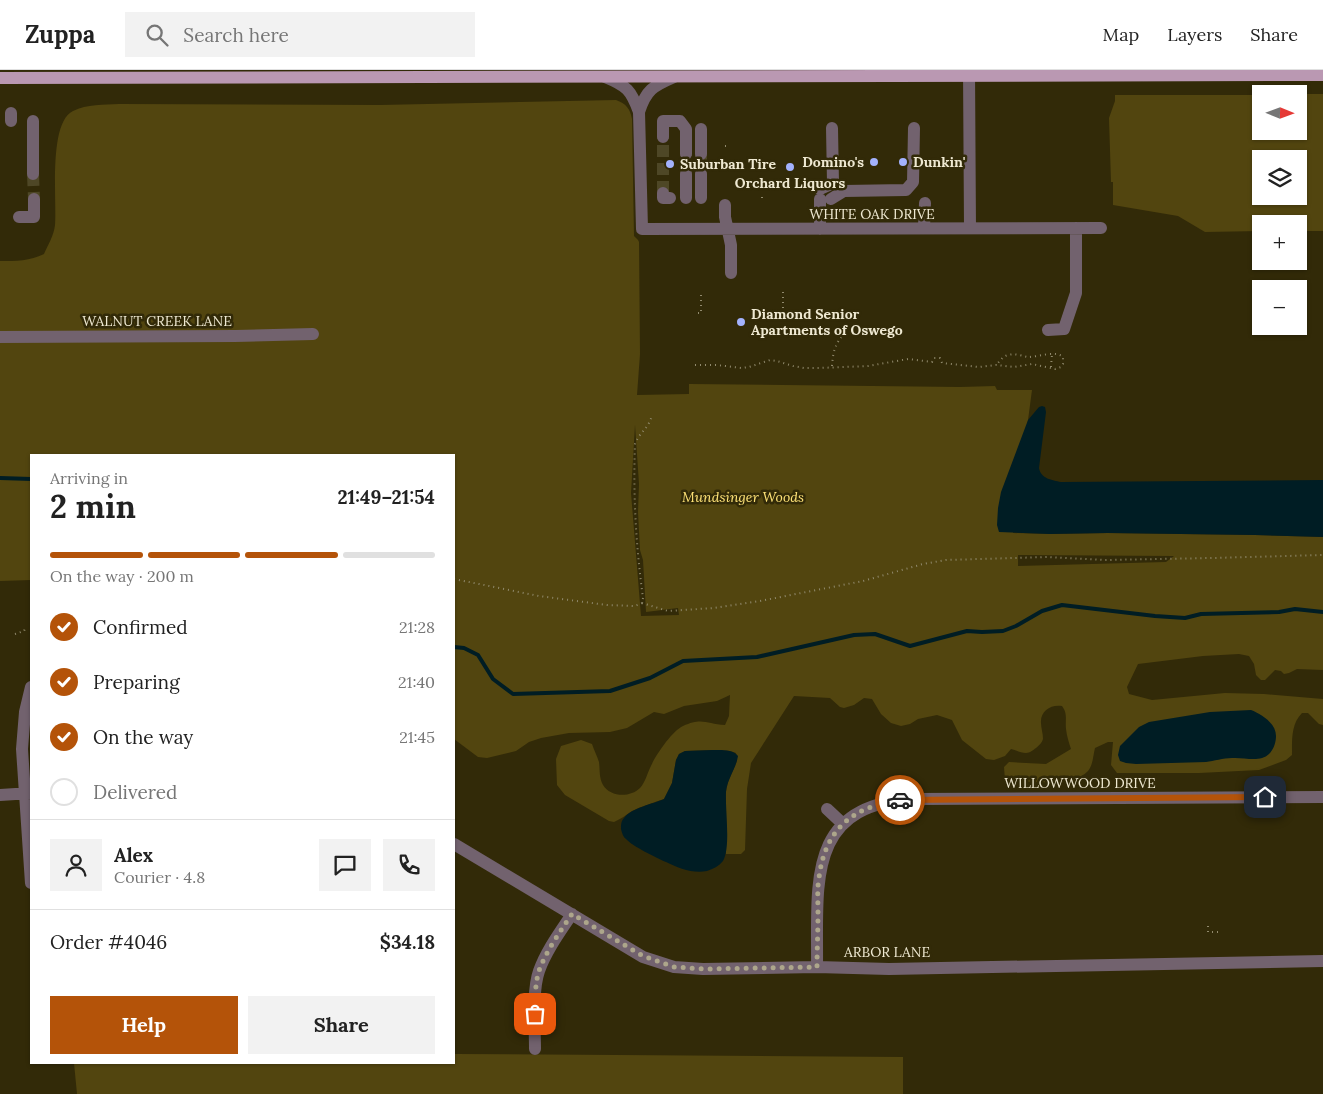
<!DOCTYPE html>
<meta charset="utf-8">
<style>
:root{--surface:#fff;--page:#f2f2f2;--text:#222;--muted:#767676;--line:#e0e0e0;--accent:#b45309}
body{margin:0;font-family:Lora,serif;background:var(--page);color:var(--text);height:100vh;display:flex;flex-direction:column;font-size:19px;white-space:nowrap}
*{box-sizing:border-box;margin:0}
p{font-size:16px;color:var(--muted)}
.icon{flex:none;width:28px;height:28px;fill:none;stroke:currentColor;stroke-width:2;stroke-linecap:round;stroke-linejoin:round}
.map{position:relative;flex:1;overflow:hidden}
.drawer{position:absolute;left:30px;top:384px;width:425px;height:610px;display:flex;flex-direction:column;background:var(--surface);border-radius:0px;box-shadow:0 1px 4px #0004}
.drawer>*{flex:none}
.needle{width:32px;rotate:91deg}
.tools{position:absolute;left:1252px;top:15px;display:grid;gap:10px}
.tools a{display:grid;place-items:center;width:55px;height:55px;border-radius:0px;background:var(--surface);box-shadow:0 1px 4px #0004;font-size:25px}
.pin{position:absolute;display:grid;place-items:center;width:42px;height:42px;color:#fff;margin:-21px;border-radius:10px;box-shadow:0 2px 8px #0006}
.courier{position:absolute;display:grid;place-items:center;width:50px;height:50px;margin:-25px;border:4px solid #b45309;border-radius:50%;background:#fff;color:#222;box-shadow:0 1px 6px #0007}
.summary em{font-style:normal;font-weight:800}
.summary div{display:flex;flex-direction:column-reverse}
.summary{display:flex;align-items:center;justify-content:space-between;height:85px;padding:0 20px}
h1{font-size:32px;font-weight:800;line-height:38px}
.bar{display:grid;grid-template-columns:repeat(4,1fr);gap:8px 5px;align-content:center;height:60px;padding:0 20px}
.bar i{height:6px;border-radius:4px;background:var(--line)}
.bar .on{background:var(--accent)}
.bar p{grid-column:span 4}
.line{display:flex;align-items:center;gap:12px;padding:0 20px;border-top:1px solid var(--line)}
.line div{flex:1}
.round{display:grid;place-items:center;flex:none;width:52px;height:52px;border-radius:0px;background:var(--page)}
ol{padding:0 20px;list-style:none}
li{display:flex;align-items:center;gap:15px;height:55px}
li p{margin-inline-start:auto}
li .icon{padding:5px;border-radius:50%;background:var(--accent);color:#fff;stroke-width:4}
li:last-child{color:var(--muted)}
li i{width:28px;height:28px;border:2px solid var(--line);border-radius:50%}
.primary-button{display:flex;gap:10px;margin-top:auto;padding:10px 20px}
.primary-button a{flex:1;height:58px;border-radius:0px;background:var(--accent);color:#fff;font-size:20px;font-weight:800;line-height:58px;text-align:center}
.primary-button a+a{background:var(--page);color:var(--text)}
header{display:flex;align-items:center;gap:30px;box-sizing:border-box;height:70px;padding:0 25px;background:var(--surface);border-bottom:1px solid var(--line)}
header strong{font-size:24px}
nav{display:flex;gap:28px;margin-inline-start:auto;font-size:18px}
.search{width:350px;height:45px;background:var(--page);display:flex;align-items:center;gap:12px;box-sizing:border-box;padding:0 18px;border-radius:0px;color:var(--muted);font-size:19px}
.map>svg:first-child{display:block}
.green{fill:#52450f;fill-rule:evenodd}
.water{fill:#001d24}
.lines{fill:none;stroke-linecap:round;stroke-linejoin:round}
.stream{stroke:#001d24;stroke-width:4}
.minor-tunnel{stroke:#4e4726;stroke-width:12;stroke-dasharray:12 6;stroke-linecap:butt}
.path{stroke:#918a6d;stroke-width:2;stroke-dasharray:1 4;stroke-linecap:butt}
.minor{stroke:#72626e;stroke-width:12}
.major{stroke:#ba98b2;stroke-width:12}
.done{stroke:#ada68b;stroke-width:5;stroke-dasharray:0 9}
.route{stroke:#b45309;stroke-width:6}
.poi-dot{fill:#a3b2fd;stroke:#322a08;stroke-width:2}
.labels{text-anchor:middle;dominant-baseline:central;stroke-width:5;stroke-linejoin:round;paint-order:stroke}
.poi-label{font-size:14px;font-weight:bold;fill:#efe9d2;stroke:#322a08;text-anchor:start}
.street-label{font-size:14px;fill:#efe9d2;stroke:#322a08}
.park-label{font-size:14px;font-style:italic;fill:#fee277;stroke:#322a08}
</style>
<header>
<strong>Zuppa</strong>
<div class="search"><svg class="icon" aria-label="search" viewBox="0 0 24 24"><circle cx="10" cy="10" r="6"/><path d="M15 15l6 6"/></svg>Search here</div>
<nav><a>Map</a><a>Layers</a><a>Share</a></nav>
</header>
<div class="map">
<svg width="1323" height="1024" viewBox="0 0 1323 1024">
<rect width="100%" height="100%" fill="#322a08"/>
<path class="green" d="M1299 24H1323V161H1299V154H1261V161L1205 162 1178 146 1113 135V112H1111L1109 48 1115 31V25H1261V61H1299ZM1261 89H1299V126H1261Z
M616 30C626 34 630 38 632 49L634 166 638 170 639 172 640 284 637 325 689 324V314L960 317 995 316 997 320H1032L1013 463 1050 464 1108 463 1255 465 1323 467V600L1297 599 1289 603 1284 604 1281 601 1275 600 1265 610H1261L1256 605 1254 594 1249 586 1239 584 1203 586 1138 594 1127 617 1129 624 1152 630 1225 623 1264 624 1323 629V655L1319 654 1308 643H1302C1291 654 1292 670 1292 685L1286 690 1259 700 1199 703H1117L1111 695 1113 672H1108L1095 678C1093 686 1093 695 1088 701 1073 718 1027 711 1005 710L1004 697 1009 692 1046 694 1071 679C1069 673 1067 667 1066 659 1065 649 1068 644 1062 636 1051 634 1040 641 1041 653 1041 658 1043 663 1043 669 1042 673 1039 675 1036 678 1033 680 1030 683 1026 683 1021 683 1016 680 1011 679L1005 686 994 690 986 689 962 670 952 650 937 645 918 649 910 654 901 656 891 653 881 644 872 629 864 628 854 635 844 638 840 637 830 628 794 626 751 693 747 719 745 780 741 784H726V721L728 712 737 691 736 683 730 681 713 680 685 681 679 684 676 690 672 713 664 729C653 733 642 736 632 741 626 745 621 749 614 752L609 751 565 725 557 715 556 689 561 676 581 670 592 674C594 680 597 686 599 692 600 700 599 708 603 715 610 727 630 728 640 718 645 713 647 704 650 698 655 686 672 661 683 656 702 647 707 654 725 655L729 646 730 625 717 631 684 636 664 644 654 642 627 658 610 662 569 663 541 668 529 672 516 681 487 688 478 687 454 669V385H31V510L0 511V191C16 191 30 191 44 184 48 175 54 165 55 155 57 131 48 53 73 41 87 34 104 35 119 34L380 35ZM635 355 639 414 638 442 640 480 643 490 646 542 678 538 679 545 641 546 631 423ZM1018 485 1174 486 1166 492 1018 496Z
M454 984 903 987V1024H77L74 993 454 992Z"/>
<path class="water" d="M1042 336 1045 337 1046 342 1039 398C1041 409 1052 410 1061 412L1323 410V467L1255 465 1108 463 1050 464 999 462 997 455 998 438 1001 422 1028 350 1039 337Z
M1251 640C1261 644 1276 653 1276 666 1276 672 1274 679 1269 684 1260 693 1244 687 1232 688 1223 688 1214 691 1206 692 1183 693 1159 693 1136 694L1126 693 1120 691 1118 685 1120 676 1139 657 1149 652 1210 642Z
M713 680C721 680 733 679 738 686 736 699 727 709 726 722 725 739 731 777 723 791 719 796 713 799 707 801 693 804 678 798 666 792 657 788 632 776 626 769 623 767 622 763 621 759 621 755 621 751 624 748 631 738 653 734 664 729L672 713 676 690 679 684 685 681Z"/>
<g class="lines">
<path class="stream" d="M0 408 31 409
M454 577 464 578 478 585 493 609 513 624 610 621 650 608 683 591 757 587 854 565 875 564 910 576 967 561 982 562 1003 561 1016 556 1042 541 1062 535 1155 546 1185 548 1201 544 1279 542 1295 539 1323 542"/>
<path class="minor-tunnel" d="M701 84V104
M33 104 34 129
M686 104V84
M663 123V67"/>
<path class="path" d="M725 76H730
M762 128V123
M783 222V244
M698 243H701V221
M695 295H717L741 298 749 297 770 290 777 291 793 296 804 298H819L868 296 908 289 932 292 934 288H940L942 293 979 297 996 295 1014 297 1032 294 1055 299 1061 297 1063 294V287C1055 280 1039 287 1028 287 1022 286 1015 283 1008 285 1003 286 1000 291 996 295
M832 296C833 282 835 273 845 263
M1051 297 1052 284
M454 509 539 526 607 535 635 536 642 533 643 528C636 476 633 426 635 374 640 361 648 360 652 345
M642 533 668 541 714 538 760 531 863 511 923 494 946 490 1047 487 1105 490 1212 488 1323 485
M15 564 24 561 26 556
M1208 856V862H1221"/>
<path class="minor" d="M969 0 970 158
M605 7C627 16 631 20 639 42
M674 7C653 16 646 20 639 42L642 159 1101 158
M11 51V43
M33 51V104
M701 59V84
M663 67V51H680L686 59V84
M820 119 833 113 832 58
M663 123V128H670
M686 128V104
M701 128V104
M831 129 844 121 906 120 913 112 914 58
M725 135V147L731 175V203
M19 147H34V129
M924 158 925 133
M820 159V129
M1048 260 1064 259 1076 223V158
M0 267 235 266 313 264
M31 617 25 642 22 679 31 813
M0 725 31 723
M827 739 843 754
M454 774 643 887 674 897 703 899 817 897 889 899 1323 891
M817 897C818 814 805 733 916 729L1323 727
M535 979C535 957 532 921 539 901 546 881 560 862 572 844"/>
<path class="major" d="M0 8 1323 5"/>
</g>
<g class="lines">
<path class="done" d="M535 944C535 930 535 917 538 904 543 886 561 860 572 844L643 886 674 897 704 899 817 897C817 879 818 861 818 843 818 831 817 819 819 808 825 759 852 737 900 730"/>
<path class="route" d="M900 730 1265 727"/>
</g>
<g class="poi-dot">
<circle cx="874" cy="92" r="5"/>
<circle cx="903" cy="92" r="5"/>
<circle cx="670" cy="94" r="5"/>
<circle cx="790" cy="97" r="5"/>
<circle cx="741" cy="252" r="5"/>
</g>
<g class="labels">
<g class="poi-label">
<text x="864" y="92" text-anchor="end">Domino's</text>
<text x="913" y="92">Dunkin'</text>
<text x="680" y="94">Suburban Tire</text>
<text x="790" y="113" text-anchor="middle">Orchard Liquors</text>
<text x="751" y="244">Diamond Senior<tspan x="751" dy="16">Apartments of Oswego</tspan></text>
</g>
<g class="street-label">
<text x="872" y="144">WHITE OAK DRIVE</text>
<text x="157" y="251">WALNUT CREEK LANE</text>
<text x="1080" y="713">WILLOWWOOD DRIVE</text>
<text x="887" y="882">ARBOR LANE</text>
</g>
<g class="park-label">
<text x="743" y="427">Mundsinger Woods</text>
</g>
</g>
</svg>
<div class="tools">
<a><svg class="needle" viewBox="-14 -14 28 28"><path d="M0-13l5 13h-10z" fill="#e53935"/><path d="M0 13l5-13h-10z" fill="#767676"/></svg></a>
<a><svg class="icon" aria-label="layers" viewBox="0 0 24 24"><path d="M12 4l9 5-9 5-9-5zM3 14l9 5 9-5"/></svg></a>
<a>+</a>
<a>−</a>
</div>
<div class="pin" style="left:535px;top:944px;background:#ea580c"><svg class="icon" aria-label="bag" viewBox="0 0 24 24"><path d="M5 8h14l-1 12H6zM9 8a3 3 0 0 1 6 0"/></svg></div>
<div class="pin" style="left:1265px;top:727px;background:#1f2937"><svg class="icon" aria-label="home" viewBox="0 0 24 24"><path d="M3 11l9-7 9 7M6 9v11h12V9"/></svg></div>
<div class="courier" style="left:900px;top:730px"><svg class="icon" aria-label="car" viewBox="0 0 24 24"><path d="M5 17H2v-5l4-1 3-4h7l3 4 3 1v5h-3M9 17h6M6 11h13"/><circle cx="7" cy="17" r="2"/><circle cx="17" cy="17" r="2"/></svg></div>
<section class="drawer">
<div class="summary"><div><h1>2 min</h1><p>Arriving in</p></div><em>21:49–21:54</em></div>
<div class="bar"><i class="on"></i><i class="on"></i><i class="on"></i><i></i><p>On the way · 200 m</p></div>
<ol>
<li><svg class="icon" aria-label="check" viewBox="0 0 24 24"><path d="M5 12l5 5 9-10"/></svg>Confirmed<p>21:28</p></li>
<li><svg class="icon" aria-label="check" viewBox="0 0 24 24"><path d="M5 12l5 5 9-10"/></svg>Preparing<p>21:40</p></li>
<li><svg class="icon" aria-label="check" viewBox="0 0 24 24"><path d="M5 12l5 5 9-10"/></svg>On the way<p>21:45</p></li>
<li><i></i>Delivered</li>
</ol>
<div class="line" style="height:90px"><a class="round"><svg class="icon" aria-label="person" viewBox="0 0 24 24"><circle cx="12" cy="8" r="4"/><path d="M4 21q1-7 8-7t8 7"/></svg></a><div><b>Alex</b><p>Courier · 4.8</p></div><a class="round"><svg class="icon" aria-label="chat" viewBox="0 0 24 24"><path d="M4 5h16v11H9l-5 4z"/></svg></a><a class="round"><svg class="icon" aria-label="phone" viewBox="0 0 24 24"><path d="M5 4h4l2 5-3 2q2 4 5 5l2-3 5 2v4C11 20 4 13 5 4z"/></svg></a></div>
<div class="line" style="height:65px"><div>Order #4046</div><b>$34.18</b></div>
<div class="primary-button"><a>Help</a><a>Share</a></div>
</section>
</div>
